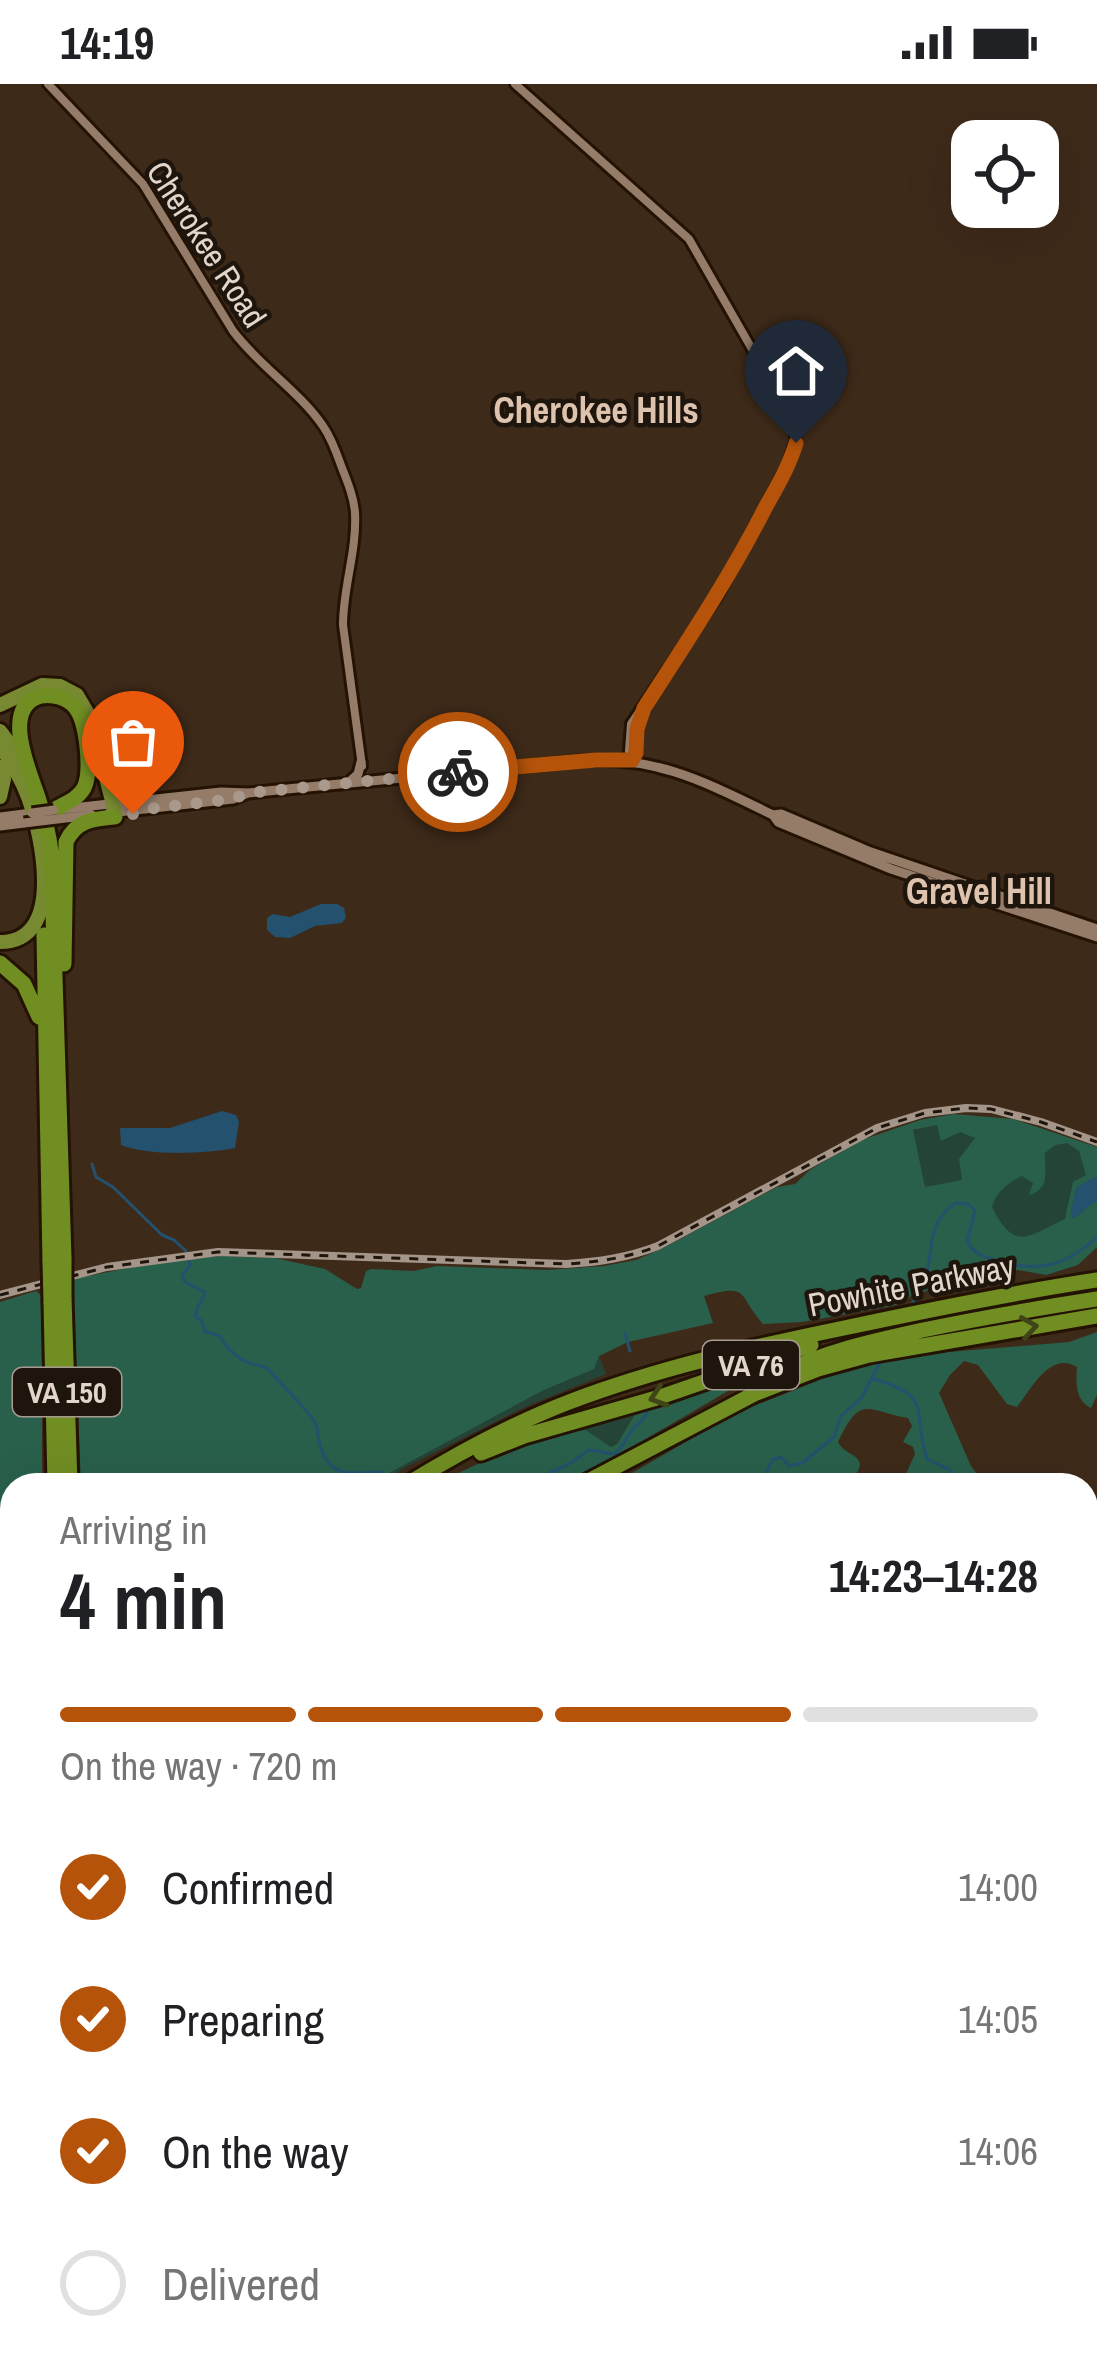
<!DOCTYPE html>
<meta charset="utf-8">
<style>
:root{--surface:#fff;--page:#f6f6f6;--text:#202124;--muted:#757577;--line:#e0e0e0;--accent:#b45309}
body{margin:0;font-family:"Archivo Narrow",sans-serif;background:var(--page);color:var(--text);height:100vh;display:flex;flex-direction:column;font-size:45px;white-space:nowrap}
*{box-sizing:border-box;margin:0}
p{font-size:39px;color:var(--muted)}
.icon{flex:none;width:66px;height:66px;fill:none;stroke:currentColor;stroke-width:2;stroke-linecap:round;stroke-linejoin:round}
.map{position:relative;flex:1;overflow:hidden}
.panel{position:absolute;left:0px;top:1389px;width:1098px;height:903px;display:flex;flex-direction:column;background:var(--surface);border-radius:36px 36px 0 0;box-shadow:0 12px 48px #0002}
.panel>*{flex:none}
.fabs{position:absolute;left:951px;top:36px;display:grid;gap:24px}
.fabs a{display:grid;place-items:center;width:108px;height:108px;border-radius:24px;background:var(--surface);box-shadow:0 12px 48px #0002;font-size:60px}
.pin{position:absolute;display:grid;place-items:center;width:102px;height:102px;color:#fff;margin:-123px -51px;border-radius:50% 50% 50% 0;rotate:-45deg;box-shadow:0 0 12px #0007}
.pin .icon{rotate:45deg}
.courier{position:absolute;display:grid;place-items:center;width:120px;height:120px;margin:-60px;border:9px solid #b45309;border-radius:50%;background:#fff;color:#222;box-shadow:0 3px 15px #0007}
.head em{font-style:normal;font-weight:800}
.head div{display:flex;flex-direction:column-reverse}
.head{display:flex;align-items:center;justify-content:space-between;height:204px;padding:0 60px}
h1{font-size:78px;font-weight:800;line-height:90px}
.bar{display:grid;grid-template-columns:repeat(4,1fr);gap:18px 12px;align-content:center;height:144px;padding:0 60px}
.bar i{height:15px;border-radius:9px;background:var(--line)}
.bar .active{background:var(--accent)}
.bar p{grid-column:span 4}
ol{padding:0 60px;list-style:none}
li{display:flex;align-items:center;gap:36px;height:132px}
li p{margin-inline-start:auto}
li .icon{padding:12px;border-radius:50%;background:var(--accent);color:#fff;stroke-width:4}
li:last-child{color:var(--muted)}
li i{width:66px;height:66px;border:6px solid var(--line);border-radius:50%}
.status{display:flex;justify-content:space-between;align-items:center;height:84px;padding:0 60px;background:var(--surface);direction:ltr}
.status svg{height:33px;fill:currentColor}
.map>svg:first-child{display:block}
.education{fill:#44312b}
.green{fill:#234436}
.forest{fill:#29604b;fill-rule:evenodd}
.water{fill:#23516e}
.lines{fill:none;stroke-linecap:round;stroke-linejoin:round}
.stream{stroke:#23516e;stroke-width:3}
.tertiary-casing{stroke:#241203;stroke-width:14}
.secondary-casing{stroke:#241203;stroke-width:15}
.trunk-casing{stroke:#241203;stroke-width:20}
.motorway-casing{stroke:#241203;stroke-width:21}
.tertiary{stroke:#947c69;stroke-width:8}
.secondary{stroke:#947c69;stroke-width:9}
.trunk{stroke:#788a31;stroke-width:14}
.motorway{stroke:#718e23;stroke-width:15}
.rail-casing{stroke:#a59588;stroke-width:8}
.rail{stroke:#1e150d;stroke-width:3;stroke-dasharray:9;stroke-linecap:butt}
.secondary-bridge-casing{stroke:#241203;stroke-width:15;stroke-linecap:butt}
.motorway-bridge-casing{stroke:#241203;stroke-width:21;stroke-linecap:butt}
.secondary-bridge{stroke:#947c69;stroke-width:9}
.motorway-bridge{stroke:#718e23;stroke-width:15}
.oneway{stroke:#3f4516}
.done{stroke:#a9998c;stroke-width:12;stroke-dasharray:0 21.6}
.route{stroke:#b45309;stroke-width:15}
.labels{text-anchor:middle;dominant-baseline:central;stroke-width:9;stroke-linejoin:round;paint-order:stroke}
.shield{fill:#1e150d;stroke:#a79b91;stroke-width:3}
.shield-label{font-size:30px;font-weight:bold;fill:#e2d5ca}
.street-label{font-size:33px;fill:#e2d5ca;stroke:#1e150d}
.neighbourhood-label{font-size:36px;font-weight:bold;fill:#ddc2ad;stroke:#1e150d}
</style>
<div class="status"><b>14:19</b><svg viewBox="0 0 49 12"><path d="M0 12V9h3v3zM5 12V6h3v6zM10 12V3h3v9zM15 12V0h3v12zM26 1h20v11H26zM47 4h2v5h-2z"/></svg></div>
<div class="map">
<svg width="1097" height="2291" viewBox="0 0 1097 2291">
<rect width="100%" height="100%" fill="#3e2a19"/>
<path class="education" d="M1086 1997 1097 2016V2107L1086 2110Z"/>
<path class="green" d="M958 1035 1004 1038 1097 1068V1132L1016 1163 922 1112 908 1048Z
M599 1272 606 1290 525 1323 404 1384 380 1401H367L542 1307 593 1285Z
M635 1330 617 1360 611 1363 586 1346 575 1347Z
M12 2014V2183L0 2195V2015Z"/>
<path class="forest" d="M954 1030 1013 1035 1097 1063V1093L1077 1103 1071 1127 1075 1134 1085 1122 1097 1118V1163L1078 1181 1046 1191 1018 1186 913 1210 904 1218 892 1222 802 1238 763 1240C737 1211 751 1199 704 1212L713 1239 628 1258 599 1272 594 1285 542 1307 367 1401H81L73 1195 174 1175 223 1172 275 1174 325 1185 357 1205 361 1204 366 1187 371 1185 414 1187 437 1182 547 1186 604 1182 636 1176 663 1164 777 1103 795 1100 811 1085 862 1056 920 1036ZM937 1041 941 1057 960 1048 975 1054 959 1075 962 1096 925 1103 913 1046ZM1067 1059 1079 1067 1086 1091 1073 1098 1065 1135C1030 1150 1016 1171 992 1123 996 1108 1008 1099 1022 1092L1033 1099 1029 1111C1051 1104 1044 1088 1045 1069L1055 1061Z
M36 1207 42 1212V1401H12V1652L0 1672V1218Z
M1097 1248V1311L1091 1324C1075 1316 1076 1299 1077 1283 1050 1267 1032 1304 1017 1323L1007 1320 978 1281 964 1277 950 1291 939 1309 971 1382 985 1401H901L915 1370 913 1363 903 1358 912 1342 908 1334C867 1327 861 1309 838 1358 846 1374 872 1370 853 1394L823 1396 819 1401H604L632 1389 736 1329 850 1284 924 1270 1069 1258Z
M731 1300 733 1304 603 1380 557 1401H433L501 1369 575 1347 586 1346 611 1363 617 1360 635 1330Z
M12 1713V1769L0 1781V1722Z
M12 1793V1878L0 1867V1808Z
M12 2183V2280H67V2291H0V2195Z"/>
<path class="water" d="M321 820H337L344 824 346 833 342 839 315 842 290 854 275 853 267 846V834L273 830 290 833Z
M222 1027 236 1031 239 1038 235 1064C206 1070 147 1072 121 1061L120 1044H170Z
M1095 1093H1097V1118C1086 1121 1081 1133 1072 1134L1071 1127 1077 1103Z"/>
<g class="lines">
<path class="stream" d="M92 1080 96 1093 113 1103 162 1151 174 1156 186 1167
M188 1174 190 1181 182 1192 185 1198 205 1208C203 1217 197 1222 195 1232L201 1236 206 1248 220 1252C224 1261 234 1271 244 1277 253 1282 260 1279 269 1286 281 1301 307 1324 315 1339 319 1347 318 1359 322 1368 334 1397 358 1387 381 1388L390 1395
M912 1220C917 1211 923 1202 926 1192 934 1163 926 1140 955 1119L968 1120 975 1127 967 1157C973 1170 984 1173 998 1177 1040 1189 1065 1182 1097 1153
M625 1250 630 1267
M873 1295C936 1312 911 1328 927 1375L950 1386 960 1401
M524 1401C540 1392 557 1387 572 1378 578 1375 583 1369 589 1366 620 1369 611 1378 629 1351 635 1340 643 1339 647 1328
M719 1401 742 1391 752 1401
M754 1401 763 1397 772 1376 781 1373 789 1382 802 1379 834 1353 841 1332 862 1313 880 1278
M1086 1568 1097 1579
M0 1961H12
M0 2125 12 2123"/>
<g class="tertiary-casing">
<path id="tertiary" d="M48 0 143 100 233 247C259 282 299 307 323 342 332 355 337 370 342 384 348 399 354 414 355 429 357 467 343 503 343 541L362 682
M515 0 689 155 788 328 796 355 788 380 718 511 631 640 629 667 632 677
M632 677 636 669 637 645 643 625
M1086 1750 1097 1745
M1086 1982 1097 2000
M911 2280 918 2291
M922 2280 930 2291"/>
</g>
<g class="secondary-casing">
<path id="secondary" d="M349 698 358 690 361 678
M63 725 221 708 248 709
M109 729 233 715 248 709 287 705 580 677C656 671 707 699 773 731L778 738 891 785 1097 853
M773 731 781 730 868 767 1097 845
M0 733 32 729
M57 735 92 731
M0 742 24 739
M1086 2117 1097 2114
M1086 2126 1097 2123
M731 2291 746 2280
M746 2291 762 2280"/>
</g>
<g class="trunk-casing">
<path id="trunk" d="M0 621 42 601 60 602 77 611 90 633 115 728
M0 647 18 671
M0 662C11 678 21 694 28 713 42 751 66 858 0 858
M0 683 4 695 0 713"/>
</g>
<g class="motorway-casing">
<path id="motorway" d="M54 726C65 719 77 716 84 704 92 688 87 637 75 623 67 614 54 610 41 612 0 622 29 686 38 713 44 731 49 749 51 768L64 1174
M44 851 50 1177
M0 879 24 900 39 933
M64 880 66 758C76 736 93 735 115 733
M64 1214 70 1401
M51 1218 55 1401
M781 1290C826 1267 873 1257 923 1246 981 1234 1039 1224 1097 1215
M481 1369 524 1352 660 1313 811 1261
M406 1401C458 1369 512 1340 569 1318 658 1284 752 1263 844 1244 928 1226 1012 1209 1097 1196
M581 1401 754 1310 818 1285 869 1271 1097 1232
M0 1684 12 1665
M0 1717 12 1707
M0 1801 12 1788
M0 1881 12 1885
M0 1902 12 1910
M80 2280V2291
M90 2280 91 2291"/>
</g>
<use href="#tertiary" class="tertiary"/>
<use href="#secondary" class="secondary"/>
<use href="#trunk" class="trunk"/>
<use href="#motorway" class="motorway"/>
<g class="rail-casing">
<path id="rail" d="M0 1211 107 1183 218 1168 566 1180C598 1178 627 1174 658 1162L877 1044 925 1029 966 1024 991 1025 1041 1038 1097 1058"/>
</g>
<use href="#rail" class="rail"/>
<g class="secondary-bridge-casing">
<path id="secondary-bridge" d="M32 729 54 726
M24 739 57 735"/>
</g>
<g class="motorway-bridge-casing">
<path id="motorway-bridge" d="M64 1174V1214
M50 1177 51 1218"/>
</g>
<use href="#secondary-bridge" class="secondary-bridge"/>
<use href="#motorway-bridge" class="motorway-bridge"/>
</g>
<defs><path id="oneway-chevron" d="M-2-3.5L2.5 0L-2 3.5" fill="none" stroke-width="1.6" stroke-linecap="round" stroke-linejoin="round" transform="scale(3)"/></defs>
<g class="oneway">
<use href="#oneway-chevron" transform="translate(1029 1243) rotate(-9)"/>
<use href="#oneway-chevron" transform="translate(658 1313) rotate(162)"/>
</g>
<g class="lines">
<path class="done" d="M133 730 147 725 233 715 248 709 458 688"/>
<path class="route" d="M458 688 596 676H632L636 669 637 645 644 624C686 559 729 495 764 426 776 404 789 383 796 359"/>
</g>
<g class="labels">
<g class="shield">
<rect x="703" y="1257" width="96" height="48" rx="9"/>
<rect x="13" y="1284" width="108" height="48" rx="9"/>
</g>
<g class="shield-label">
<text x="751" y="1281">VA 76</text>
<text x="67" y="1308">VA 150</text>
</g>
<g class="street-label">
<text transform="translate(207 160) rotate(57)">Cherokee Road</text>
<text transform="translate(911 1201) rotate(-11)">Powhite Parkway</text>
</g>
<g class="neighbourhood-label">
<text x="596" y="326">Cherokee Hills</text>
<text x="979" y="807">Gravel Hill</text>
</g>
</g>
</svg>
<div class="fabs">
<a><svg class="icon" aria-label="locate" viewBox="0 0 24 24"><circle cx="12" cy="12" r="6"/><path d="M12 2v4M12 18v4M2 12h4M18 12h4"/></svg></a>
</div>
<div class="pin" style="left:133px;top:730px;background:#ea580c"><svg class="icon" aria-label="bag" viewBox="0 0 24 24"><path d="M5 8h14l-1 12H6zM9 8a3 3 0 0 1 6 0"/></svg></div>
<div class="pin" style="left:796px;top:359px;background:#1f2937"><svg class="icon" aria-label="home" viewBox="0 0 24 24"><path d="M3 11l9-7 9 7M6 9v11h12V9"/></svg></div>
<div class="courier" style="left:458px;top:688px"><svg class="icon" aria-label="bike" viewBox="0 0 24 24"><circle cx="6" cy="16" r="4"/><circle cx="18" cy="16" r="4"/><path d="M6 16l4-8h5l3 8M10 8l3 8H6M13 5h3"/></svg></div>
<section class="panel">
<div class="head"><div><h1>4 min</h1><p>Arriving in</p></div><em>14:23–14:28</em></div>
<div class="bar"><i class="active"></i><i class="active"></i><i class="active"></i><i></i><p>On the way · 720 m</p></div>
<ol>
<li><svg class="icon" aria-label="check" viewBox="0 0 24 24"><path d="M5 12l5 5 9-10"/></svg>Confirmed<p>14:00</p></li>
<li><svg class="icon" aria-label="check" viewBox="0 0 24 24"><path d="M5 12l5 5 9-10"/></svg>Preparing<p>14:05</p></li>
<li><svg class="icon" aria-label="check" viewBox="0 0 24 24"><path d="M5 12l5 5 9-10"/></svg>On the way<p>14:06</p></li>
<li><i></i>Delivered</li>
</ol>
</section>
</div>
